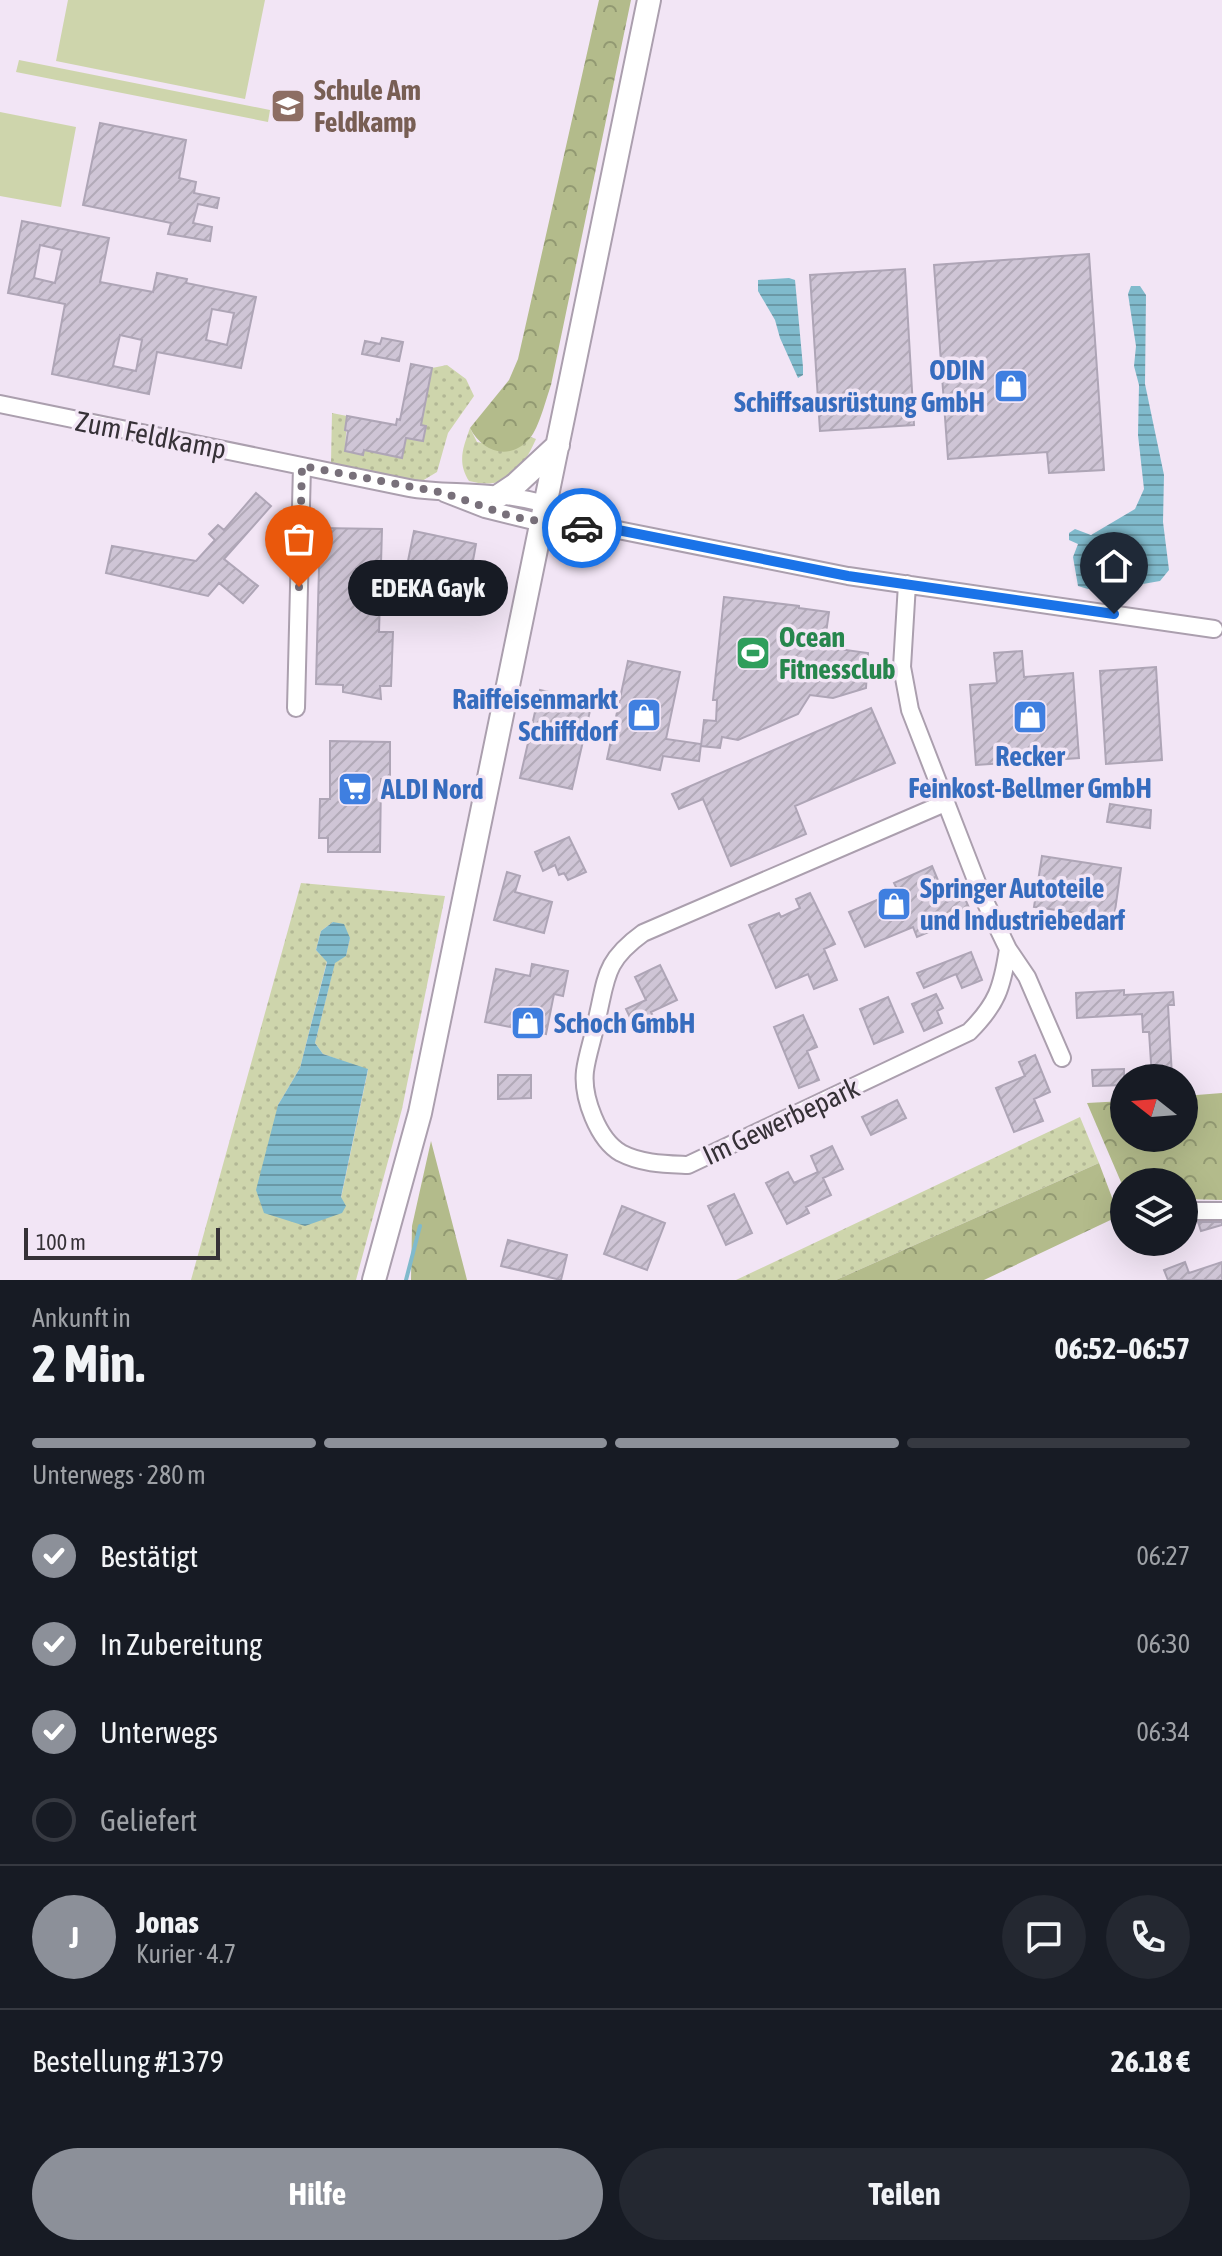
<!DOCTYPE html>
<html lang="de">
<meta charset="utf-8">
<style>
:root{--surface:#171b24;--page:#242831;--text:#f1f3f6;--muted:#9ea1a6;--line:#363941;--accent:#8c9099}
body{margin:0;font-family:"Asap Condensed",sans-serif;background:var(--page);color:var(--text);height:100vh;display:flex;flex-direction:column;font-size:30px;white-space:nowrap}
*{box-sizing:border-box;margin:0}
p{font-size:26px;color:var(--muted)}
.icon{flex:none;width:44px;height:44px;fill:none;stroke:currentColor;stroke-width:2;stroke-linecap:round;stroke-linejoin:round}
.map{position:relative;height:1280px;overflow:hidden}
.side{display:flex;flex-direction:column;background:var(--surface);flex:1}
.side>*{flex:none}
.needle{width:52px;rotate:287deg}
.controls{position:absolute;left:1110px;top:1064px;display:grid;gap:16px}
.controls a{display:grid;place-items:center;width:88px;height:88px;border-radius:50%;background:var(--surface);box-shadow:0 8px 32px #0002;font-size:40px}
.scale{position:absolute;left:24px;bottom:20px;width:196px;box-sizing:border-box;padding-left:8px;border:4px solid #363137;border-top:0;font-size:22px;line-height:28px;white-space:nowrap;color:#363137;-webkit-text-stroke:6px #f2e5f5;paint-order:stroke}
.pin{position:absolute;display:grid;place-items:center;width:68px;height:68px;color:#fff;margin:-82px -34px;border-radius:50% 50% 50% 0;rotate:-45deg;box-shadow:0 0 8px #0007}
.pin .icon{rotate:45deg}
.courier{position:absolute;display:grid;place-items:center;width:80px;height:80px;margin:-40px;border:6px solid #1a73e8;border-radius:50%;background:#fff;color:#222;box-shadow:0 2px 10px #0007}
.bubble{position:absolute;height:56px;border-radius:28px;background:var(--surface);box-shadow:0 8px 32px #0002;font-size:26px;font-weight:700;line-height:56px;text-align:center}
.summary em{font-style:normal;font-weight:700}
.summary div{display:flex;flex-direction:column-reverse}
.summary{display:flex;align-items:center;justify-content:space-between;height:136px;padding:0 32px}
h1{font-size:52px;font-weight:700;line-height:60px}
.bar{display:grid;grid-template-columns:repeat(4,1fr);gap:12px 8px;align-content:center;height:96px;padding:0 32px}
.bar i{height:10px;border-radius:6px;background:var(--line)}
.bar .on{background:var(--accent)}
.bar p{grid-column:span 4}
.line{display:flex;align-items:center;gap:20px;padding:0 32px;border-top:2px solid var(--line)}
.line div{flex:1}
.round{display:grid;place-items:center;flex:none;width:84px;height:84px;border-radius:42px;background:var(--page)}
ol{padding:0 32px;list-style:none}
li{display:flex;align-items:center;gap:24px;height:88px}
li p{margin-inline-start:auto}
li .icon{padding:8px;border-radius:50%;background:var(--accent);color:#fff;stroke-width:4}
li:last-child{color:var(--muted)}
li i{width:44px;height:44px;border:4px solid var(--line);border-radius:50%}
.cta{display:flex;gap:16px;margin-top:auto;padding:16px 32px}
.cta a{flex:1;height:92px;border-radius:48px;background:var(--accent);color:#fff;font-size:32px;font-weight:700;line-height:92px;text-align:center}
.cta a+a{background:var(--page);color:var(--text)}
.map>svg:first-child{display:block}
.grass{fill:url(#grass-dots);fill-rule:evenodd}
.forest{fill:url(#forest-crowns)}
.garden{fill:#ced5ac}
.water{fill:url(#water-rules)}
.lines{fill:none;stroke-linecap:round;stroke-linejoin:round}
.stream{stroke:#80bacc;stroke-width:4}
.building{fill:url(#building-hatch);stroke:#aea5b6;stroke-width:2;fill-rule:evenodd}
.minor-casing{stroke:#ab9fae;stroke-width:20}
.secondary-casing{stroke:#ab9fae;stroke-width:26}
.minor{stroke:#fff;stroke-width:16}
.secondary{stroke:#fff;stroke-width:22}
.done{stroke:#78707a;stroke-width:8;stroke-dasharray:0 14.4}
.route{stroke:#1a73e8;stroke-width:10}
.labels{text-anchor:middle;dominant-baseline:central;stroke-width:7;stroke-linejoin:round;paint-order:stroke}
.education-label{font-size:28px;font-weight:bold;fill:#785e54;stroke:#f2e5f5;text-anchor:start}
.shop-label{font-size:28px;font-weight:bold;fill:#366cbe;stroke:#f2e5f5;text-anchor:start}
.street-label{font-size:28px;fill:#363137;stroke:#f2e5f5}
.leisure-label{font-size:28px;font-weight:bold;fill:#27864d;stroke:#f2e5f5;text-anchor:start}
</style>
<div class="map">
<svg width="1222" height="1280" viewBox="0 0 1222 1280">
<defs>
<pattern id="grass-dots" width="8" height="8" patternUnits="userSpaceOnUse" patternTransform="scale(2)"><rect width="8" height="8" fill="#ced5ac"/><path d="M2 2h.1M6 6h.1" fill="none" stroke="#b2b795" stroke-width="1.8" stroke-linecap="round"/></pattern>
<pattern id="forest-crowns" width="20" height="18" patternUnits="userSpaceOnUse" patternTransform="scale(2)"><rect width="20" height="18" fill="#b3bb8b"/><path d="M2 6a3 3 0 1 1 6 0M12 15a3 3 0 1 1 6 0" fill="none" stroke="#929972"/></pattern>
<pattern id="water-rules" width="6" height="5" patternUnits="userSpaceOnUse" patternTransform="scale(2)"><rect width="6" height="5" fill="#80bacc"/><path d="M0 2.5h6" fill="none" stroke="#6a98a6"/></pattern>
<pattern id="building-hatch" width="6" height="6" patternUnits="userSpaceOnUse" patternTransform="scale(2)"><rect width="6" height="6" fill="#cfc5d6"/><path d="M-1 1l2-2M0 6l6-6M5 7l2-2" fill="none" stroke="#b2aab8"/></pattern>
</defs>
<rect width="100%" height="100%" fill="#f2e5f5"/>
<path class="grass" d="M447 365 466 379 474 396 448 433 437 472 422 481 335 465 331 462 332 413 347 416 345 451 362 455 364 450 401 457 406 438 423 441 426 426 421 425 432 368Z
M470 428 477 442 515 449 531 437 536 439C522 470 507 491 469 481 457 462 463 448 470 428Z
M301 883 445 896 402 1109 356 1280H191ZM333 922 350 938 346 955 335 962 315 1043 323 1054 368 1070 341 1198 278 1105 300 1068 327 961 316 950 321 931Z
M1080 1117 1099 1163 836 1280H736Z"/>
<path class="forest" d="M599 0H631L551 385C546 399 539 428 530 438 510 462 482 452 470 428L509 380 518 359Z
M1222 1093V1200L1184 1199V1182H1124V1189L1087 1103 1124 1101V1138H1184V1096Z
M431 1141 465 1272 467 1280H411L412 1226Z
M1099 1163 1119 1216 984 1280H836Z"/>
<path class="garden" d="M68 0H265L245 99 56 61Z
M19 60 270 110 268 122 16 72Z
M0 112 76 127 61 207 0 196Z"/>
<path class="water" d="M789 278 795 280 803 367V375L798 378 780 338 775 320 758 291V280Z
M1131 286H1140L1146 295 1145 384 1164 475 1163 522 1169 570 1160 581 1137 585 1116 583 1088 589 1078 586 1073 557 1078 544 1069 540V533L1075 529 1091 535 1135 509 1144 489 1138 435 1139 385 1134 366 1136 346 1128 294Z
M333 922 344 924 350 938 346 956 335 963 315 1043 323 1054 368 1069 341 1197 346 1206 342 1213 305 1226 264 1213 256 1190 278 1105 300 1068 327 962 316 950 321 931Z"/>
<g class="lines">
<path class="stream" d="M406 1280 420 1226"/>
</g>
<path class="building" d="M100 123 186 140 179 178 196 182 194 193 219 198 217 208 198 204 193 223 212 227 210 241 168 234 171 223 83 205Z
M22 221 109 238 100 282 153 292 157 273 187 279 186 283 256 297 241 368 157 352 149 394 52 374 65 304 8 293ZM40 245 62 250 55 283 34 278ZM212 309 234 313 227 345 206 340ZM120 335 142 340 136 371 113 366Z
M1089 254 1104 470 1049 473 1047 452 948 459 934 265Z
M905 269 914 425 820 431 810 275Z
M382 338 403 342 399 361 362 354 365 341 380 344Z
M411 364 432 368 421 425 426 426 423 441 406 438 402 458 364 450 363 455 345 451 348 431 345 430 347 416 396 425 397 419 400 420Z
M256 493 271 506 224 559 258 586 243 603 219 583 208 596 106 573 112 546 196 561 215 540 209 534 218 525 224 530Z
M320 528 382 529 379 632H393L391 686H380L381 699 343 692V685L316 684Z
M414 531 476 544 470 577 459 575 460 571 408 561Z
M724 597 799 606V608L829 612 824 647 868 653 866 688 833 698 810 695 798 714 738 740 722 737 720 748 701 746 704 720 716 721 717 700H713Z
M1022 651 1024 677 1073 673 1079 758 976 765 970 685 997 683 994 653Z
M628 661 680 672 666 739 701 744 699 761 663 756 660 770 607 759Z
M1156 667 1162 760 1106 764 1100 671Z
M540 690 592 702 572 789 520 778Z
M871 708 895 763 795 806 806 834 731 866 703 799 679 809 672 794Z
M330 741 390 742V779H381L380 852H328V838H319L320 799H330Z
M1110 804 1151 810 1150 828 1107 822Z
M569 837 586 872 568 880 564 873 559 875 555 865 543 871 535 852Z
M1042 856 1121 868 1114 918 1034 907Z
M932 866 947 902 963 894 970 910 961 914 962 918 917 937 913 927 865 947 849 912 898 891 894 883Z
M507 872 520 876 515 892 552 902 544 933 494 920Z
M810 893 835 944 824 949 837 980 814 989 808 974 776 988 749 925 779 913 781 917 800 908 796 899Z
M971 952 982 980 962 988 956 974 924 988 917 973Z
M532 964 568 971 563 996 554 994 546 1034 485 1022 496 969 530 976Z
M660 965 677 1000 651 1012 655 1021 636 1030 626 1009 646 1000 635 977Z
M1124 990V995L1173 992 1174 1005H1168L1172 1076 1152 1078 1149 1032H1143L1142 1014 1077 1018 1076 993Z
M936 994 943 1008 937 1011 942 1023 924 1031 912 1004Z
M888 997 903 1032 874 1044 860 1009Z
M803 1015 817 1047 807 1051 819 1080 799 1088 774 1027Z
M1035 1055 1050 1092 1034 1099 1043 1121 1014 1132 996 1088 1025 1076 1019 1062Z
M1124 1069V1085L1093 1086 1092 1070Z
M498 1075H531V1098L498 1099Z
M897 1100 906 1118 871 1135 862 1117Z
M832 1146 843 1169 823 1178 831 1195 806 1207 809 1213 787 1224 766 1183 788 1172 794 1183 818 1172 811 1156Z
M734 1194 752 1233 726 1245 708 1206Z
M622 1206 665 1223 647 1270 604 1254Z
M1198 1222H1222V1225L1201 1231Z
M508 1240 567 1255 561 1280 501 1266Z
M1185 1262 1189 1273 1222 1262V1280H1168L1164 1270Z"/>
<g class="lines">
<g class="minor-casing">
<path id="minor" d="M0 404 409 488C436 493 463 491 490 494 529 498 569 508 605 525
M444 493 485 509 542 523 567 527 613 529 848 576 1214 629
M907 584 902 667 910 710 981 893 1008 949 1027 977 1062 1058
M296 708 302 466
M945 803 643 933C603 962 607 978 596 1023 593 1039 587 1055 585 1071 582 1097 598 1140 621 1153 642 1164 666 1164 688 1165L969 1032C997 1004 1002 988 1008 949
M1184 1211H1222"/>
</g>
<g class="secondary-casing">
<path id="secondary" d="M500 495 515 485 558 445
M374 1280 420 1113 649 0"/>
</g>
<use href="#minor" class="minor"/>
<use href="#secondary" class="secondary"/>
</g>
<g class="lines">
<path class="done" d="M299 587 302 466 444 493 513 517 582 528"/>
<path class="route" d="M582 528 613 529 848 576 1114 614"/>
</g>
<defs>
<g id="school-square" transform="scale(1.8)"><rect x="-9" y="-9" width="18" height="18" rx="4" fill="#8d6e63" stroke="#f2e5f5"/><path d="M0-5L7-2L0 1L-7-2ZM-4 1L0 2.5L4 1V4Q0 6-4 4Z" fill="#fff"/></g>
<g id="shop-square" transform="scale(1.8)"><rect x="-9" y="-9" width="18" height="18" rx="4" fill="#3f7fe0" stroke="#f2e5f5"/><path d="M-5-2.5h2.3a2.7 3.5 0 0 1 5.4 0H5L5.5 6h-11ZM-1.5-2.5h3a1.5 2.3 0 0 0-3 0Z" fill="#fff"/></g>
<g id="stadium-square" transform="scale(1.8)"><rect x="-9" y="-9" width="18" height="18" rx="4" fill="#2e9e5b" stroke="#f2e5f5"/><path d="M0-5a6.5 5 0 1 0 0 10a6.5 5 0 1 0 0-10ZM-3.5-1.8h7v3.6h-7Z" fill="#fff"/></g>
<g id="supermarket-square" transform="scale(1.8)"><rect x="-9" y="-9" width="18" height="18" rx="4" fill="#3f7fe0" stroke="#f2e5f5"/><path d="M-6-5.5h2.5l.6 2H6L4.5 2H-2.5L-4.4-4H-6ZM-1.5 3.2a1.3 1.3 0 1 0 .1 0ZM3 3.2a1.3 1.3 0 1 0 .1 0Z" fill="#fff"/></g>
</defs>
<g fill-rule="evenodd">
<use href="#school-square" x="288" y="106"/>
<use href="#shop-square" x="1011" y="386"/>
<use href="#stadium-square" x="753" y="653"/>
<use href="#shop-square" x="644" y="715"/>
<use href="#shop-square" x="1030" y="717"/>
<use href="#supermarket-square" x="355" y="789"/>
<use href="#shop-square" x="894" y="904"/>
<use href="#shop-square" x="528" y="1023"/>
</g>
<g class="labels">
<g class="education-label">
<text x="314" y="90">Schule Am<tspan x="314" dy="32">Feldkamp</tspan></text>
</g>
<g class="shop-label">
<text x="985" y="370" text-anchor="end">ODIN<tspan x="985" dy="32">Schiffsausrüstung GmbH</tspan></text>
<text x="618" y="699" text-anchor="end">Raiffeisenmarkt<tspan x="618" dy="32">Schiffdorf</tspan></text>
<text x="1030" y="756" text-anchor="middle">Recker<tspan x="1030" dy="32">Feinkost-Bellmer GmbH</tspan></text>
<text x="381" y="789">ALDI Nord</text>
<text x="920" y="888">Springer Autoteile<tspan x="920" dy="32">und Industriebedarf</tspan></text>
<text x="554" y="1023">Schoch GmbH</text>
</g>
<g class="street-label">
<text transform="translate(151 435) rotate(11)">Zum Feldkamp</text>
<text transform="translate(781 1121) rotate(-25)">Im Gewerbepark</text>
</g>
<g class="leisure-label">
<text x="779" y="637">Ocean<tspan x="779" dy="32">Fitnessclub</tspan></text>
</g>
</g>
</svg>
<div class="controls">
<a><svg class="needle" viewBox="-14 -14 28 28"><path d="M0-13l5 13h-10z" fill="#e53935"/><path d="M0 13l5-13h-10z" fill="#9ea1a6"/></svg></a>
<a><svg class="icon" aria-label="layers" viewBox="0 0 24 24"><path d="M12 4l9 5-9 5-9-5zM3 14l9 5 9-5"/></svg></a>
</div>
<div class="scale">100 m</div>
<div class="pin" style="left:299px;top:587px;background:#ea580c"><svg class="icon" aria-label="bag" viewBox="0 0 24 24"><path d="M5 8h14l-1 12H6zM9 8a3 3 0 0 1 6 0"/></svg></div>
<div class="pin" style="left:1114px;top:614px;background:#1f2937"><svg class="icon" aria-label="home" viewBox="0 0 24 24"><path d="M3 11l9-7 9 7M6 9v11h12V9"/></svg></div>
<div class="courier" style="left:582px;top:528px"><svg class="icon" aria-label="car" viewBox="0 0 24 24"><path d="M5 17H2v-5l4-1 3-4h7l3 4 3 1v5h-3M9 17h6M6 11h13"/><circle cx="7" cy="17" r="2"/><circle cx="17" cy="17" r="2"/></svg></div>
<div class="bubble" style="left:348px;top:560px;width:160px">EDEKA Gayk</div>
</div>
<section class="side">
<div class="summary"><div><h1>2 Min.</h1><p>Ankunft in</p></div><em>06:52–06:57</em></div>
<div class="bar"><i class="on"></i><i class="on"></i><i class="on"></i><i></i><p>Unterwegs · 280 m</p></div>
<ol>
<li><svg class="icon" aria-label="check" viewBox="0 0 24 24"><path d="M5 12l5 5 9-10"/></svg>Bestätigt<p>06:27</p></li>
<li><svg class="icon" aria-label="check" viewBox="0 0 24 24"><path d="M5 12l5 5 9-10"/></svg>In Zubereitung<p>06:30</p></li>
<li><svg class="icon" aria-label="check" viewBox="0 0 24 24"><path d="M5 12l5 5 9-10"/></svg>Unterwegs<p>06:34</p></li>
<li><i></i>Geliefert</li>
</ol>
<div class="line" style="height:144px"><b class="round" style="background:var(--accent);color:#fff">J</b><div><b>Jonas</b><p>Kurier · 4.7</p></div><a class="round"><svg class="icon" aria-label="chat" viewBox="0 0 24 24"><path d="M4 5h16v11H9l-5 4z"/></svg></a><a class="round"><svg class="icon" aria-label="phone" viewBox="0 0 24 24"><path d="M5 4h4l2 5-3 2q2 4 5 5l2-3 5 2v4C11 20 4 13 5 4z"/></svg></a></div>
<div class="line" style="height:104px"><div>Bestellung #1379</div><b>26.18 €</b></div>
<div class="cta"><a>Hilfe</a><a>Teilen</a></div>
</section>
